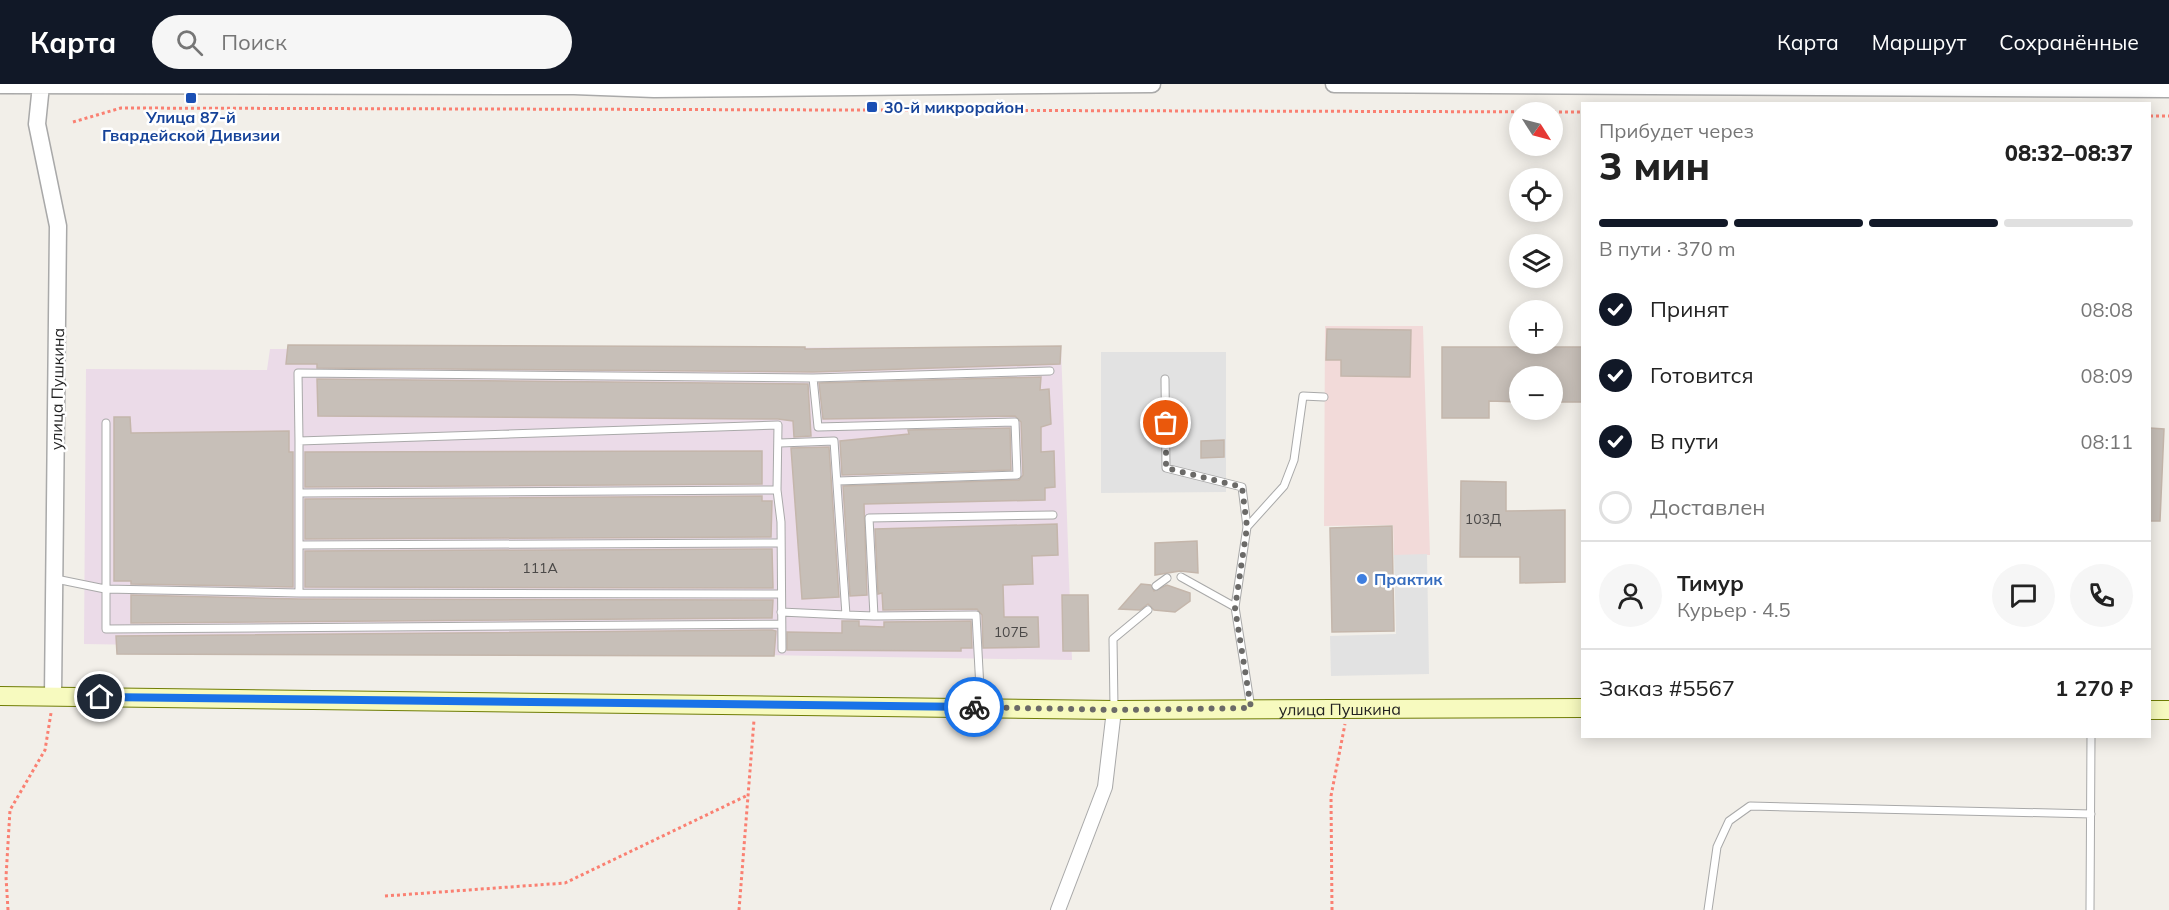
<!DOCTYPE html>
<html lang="ru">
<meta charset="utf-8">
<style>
:root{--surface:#fff;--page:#f6f6f6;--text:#222;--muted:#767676;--line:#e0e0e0;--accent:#111827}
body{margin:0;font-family:Mulish,sans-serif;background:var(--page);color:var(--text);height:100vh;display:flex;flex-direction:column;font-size:22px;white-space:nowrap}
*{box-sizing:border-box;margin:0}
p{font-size:20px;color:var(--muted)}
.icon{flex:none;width:33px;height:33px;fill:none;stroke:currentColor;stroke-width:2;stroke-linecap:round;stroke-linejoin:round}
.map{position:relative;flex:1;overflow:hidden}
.drawer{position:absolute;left:1581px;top:18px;width:570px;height:636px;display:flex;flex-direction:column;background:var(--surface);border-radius:0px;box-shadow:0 3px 15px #0003}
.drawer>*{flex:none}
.needle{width:39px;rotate:126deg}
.controls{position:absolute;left:1509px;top:18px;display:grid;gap:12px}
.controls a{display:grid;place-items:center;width:54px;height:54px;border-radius:50%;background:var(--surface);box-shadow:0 3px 15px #0003;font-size:30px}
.pin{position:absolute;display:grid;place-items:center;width:51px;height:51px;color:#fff;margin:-26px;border:3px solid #fff;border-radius:50%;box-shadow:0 2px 6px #0007}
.courier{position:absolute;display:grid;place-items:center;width:60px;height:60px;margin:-30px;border:4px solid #1a73e8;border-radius:50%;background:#fff;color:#222;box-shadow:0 2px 8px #0007}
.summary em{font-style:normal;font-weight:800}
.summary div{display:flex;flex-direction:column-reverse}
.summary{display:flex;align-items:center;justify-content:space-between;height:102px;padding:0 18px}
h1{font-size:39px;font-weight:800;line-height:45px}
.bar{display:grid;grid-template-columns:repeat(4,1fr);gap:9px 6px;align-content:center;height:72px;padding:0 18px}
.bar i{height:8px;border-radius:4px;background:var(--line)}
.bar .selected{background:var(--accent)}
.bar p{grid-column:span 4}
.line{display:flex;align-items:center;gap:15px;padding:0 18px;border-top:2px solid var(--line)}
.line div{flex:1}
.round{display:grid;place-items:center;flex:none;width:63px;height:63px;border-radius:32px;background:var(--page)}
ol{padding:0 18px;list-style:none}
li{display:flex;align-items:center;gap:18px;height:66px}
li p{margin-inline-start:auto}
li .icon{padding:6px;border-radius:50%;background:var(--accent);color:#fff;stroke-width:4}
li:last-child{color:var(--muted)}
li i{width:33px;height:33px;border:3px solid var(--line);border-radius:50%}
header{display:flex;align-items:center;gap:36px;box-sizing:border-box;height:84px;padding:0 30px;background:var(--accent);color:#fff}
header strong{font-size:28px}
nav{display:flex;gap:33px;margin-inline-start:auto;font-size:21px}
.search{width:420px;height:54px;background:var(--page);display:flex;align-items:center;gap:15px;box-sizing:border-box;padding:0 21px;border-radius:33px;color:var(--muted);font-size:22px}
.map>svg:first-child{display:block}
.commercial{fill:#f2dad9}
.industrial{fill:#ebdbe8}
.parking{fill:#e2e2e2}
.building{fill:#c7bfb8;stroke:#c4b6ab;stroke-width:1.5}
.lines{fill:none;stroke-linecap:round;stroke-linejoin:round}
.service-casing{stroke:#a9a9a9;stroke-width:9}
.minor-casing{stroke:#a9a9a9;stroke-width:16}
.tertiary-casing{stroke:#a9a9a9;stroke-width:19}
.secondary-casing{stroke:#707d05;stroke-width:20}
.path{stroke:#fa8072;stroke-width:3;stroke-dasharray:3 3;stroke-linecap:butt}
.service{stroke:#fff;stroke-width:7}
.minor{stroke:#fff;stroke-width:14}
.tertiary{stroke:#fff;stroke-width:16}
.secondary{stroke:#f7fabf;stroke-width:18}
.done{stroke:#6b6a68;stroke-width:6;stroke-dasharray:0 10.8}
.route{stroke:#1a73e8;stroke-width:8}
.transit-dot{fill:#1a4fb4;stroke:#fff;stroke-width:2}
.shop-dot{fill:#3f7fe0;stroke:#fff;stroke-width:2}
.labels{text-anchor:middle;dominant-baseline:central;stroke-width:5;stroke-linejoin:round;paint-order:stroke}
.number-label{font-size:14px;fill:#4b4948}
.transit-label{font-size:16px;font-weight:bold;fill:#164399;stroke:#fff;text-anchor:start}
.street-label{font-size:16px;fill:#222;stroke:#fff}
.shop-label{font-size:16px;font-weight:bold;fill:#366cbe;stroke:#fff;text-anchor:start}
</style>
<header>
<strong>Карта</strong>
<div class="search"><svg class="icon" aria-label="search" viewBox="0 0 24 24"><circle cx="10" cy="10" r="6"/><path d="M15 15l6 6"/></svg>Поиск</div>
<nav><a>Карта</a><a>Маршрут</a><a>Сохранённые</a></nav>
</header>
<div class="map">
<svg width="2169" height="826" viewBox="0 0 2169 826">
<rect width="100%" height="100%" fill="#f2efe9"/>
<path class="commercial" d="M1325 242H1423L1430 471H1394L1393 441 1324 442Z"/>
<path class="industrial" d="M1061 263 1072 576 84 560 86 285 267 286 270 265Z"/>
<path class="parking" d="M1101 268H1226V408L1101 409Z
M1427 470 1429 590 1331 592 1330 552 1396 550 1394 471Z"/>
<path class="building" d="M1327 245 1411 246 1410 293 1341 292V276H1326Z
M288 261 805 263V265L1061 262 1060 280 813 288 317 284V280H286Z
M1442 263H1582V318H1552V292H1520V318L1489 317V334H1442Z
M1041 293 1040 306 1049 305 1051 340 1041 343V368L1054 367 1055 403 1045 404V416L864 420 867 511 850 512 843 402 1019 396 1023 391 1021 338 1015 332 823 335 819 299Z
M317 295 808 300 811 352 794 353 793 337 778 335 318 332Z
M114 333H130L131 349 289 347V368H293V503L131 500V497H114Z
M1010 344 1011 386 842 391 840 357 909 350 908 346Z
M2150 344 2164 345 2160 437H2150Z
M1224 356V373L1201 374V357Z
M829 363 839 513 802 515 791 364Z
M762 367V400L305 403V368Z
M1461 397 1506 398V427L1565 426V498L1520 499V473H1460Z
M762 412V417H772L771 453 305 455V415Z
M1057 440 1058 471 1032 472 1033 500 1003 501 1004 533H1038L1039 563 983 564 982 531 977 525 883 526 882 509 878 510 875 445Z
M1392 442 1394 547 1332 548 1330 444Z
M1197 457 1198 489 1180 487 1155 491V459Z
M772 465 773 504 305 503V467Z
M1141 500 1151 501 1154 507 1167 501 1190 509V517L1175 528 1154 526 1148 520 1140 526 1119 525Z
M131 511 299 515 773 516 772 534 131 539Z
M1062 511H1088L1089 567H1063Z
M842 537H859V542L884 543V538L971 537 972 564H961V567L787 566V548L842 549Z
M772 546 776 547 774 572 117 570 116 552Z"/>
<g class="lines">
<g class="service-casing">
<path id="service" d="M813 294 818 343 1015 338 1017 391 838 397
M1165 295 1166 384 1242 403 1247 443 1235 523 1251 624
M106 339V545L781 540
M299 357 298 289 813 294 1050 287
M780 359 834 357 846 531 781 528
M299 409 777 406
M1247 443 1284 402 1294 376 1303 312 1324 313
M299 461 781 459
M1181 493 1235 523
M56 495 105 505 299 509V357L778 341 777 406 781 438 782 565
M1156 502 1167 494
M299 509 781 510
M846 531 874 532
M981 623 976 531 874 532 869 434 1053 431
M1114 623 1113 555 1148 526
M1708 826 1717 763 1729 737 1750 722 2091 730
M2090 826 2091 652"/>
</g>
<g class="minor-casing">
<path id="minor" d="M1058 826 1105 703 1114 626"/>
</g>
<g class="tertiary-casing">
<path id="tertiary" d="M1334 0 2169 5
M0 1 574 2 654 5 1152 0
M41 1 37 40 58 142 53 612"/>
</g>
<g class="secondary-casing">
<g id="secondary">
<path id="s1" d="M0 612 1114 626 1582 624"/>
<path d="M2150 626H2169"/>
</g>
</g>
<path class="path" d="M2150 32H2169
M73 38 121 24 1582 28
M385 812 565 799 746 712
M8 826 6 793 10 726 45 666 51 629
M739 826 754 636
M1332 826 1331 712 1345 640"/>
<use href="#service" class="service"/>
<use href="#minor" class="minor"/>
<use href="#tertiary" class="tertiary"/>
<use href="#secondary" class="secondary"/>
</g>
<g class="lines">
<path class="done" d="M974 623 1114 626 1251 624 1235 524 1247 443 1242 403 1166 384V339"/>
<path class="route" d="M100 613 974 623"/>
</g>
<g class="transit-dot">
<rect x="185" y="8" width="12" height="12" rx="3"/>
<rect x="866" y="17" width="12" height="12" rx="3"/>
</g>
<circle class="shop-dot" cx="1362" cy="495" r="6"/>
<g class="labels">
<g class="number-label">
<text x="1483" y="435">103Д</text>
<text x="540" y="484">111А</text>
<text x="1011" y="548">107Б</text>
</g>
<g class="transit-label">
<text x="884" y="23">30-й микрорайон</text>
<text x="191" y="33" text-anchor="middle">Улица 87-й<tspan x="191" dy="18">Гвардейской Дивизии</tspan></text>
</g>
<g class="street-label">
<text transform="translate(57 305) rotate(-89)">улица Пушкина</text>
<text stroke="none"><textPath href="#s1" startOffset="1340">улица Пушкина</textPath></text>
</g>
<g class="shop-label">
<text x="1374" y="495">Практик</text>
</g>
</g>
</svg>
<div class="controls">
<a><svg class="needle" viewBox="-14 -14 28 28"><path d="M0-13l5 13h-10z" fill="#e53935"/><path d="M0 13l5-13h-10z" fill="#767676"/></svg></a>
<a><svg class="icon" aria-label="locate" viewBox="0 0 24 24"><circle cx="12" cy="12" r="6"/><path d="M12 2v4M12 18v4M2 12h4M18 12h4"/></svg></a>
<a><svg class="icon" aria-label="layers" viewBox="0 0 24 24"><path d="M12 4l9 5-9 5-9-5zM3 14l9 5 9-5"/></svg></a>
<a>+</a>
<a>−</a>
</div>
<div class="pin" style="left:1166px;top:339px;background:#ea580c"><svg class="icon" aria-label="bag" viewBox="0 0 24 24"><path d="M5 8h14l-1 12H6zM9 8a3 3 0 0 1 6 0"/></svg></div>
<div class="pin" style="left:100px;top:613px;background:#1f2937"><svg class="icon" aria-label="home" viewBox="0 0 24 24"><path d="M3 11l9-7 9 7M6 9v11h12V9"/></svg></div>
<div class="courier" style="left:974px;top:623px"><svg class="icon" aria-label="bike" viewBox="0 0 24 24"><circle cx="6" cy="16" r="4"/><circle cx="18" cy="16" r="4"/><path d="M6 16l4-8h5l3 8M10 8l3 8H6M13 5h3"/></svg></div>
<section class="drawer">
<div class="summary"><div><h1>3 мин</h1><p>Прибудет через</p></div><em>08:32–08:37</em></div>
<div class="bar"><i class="selected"></i><i class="selected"></i><i class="selected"></i><i></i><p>В пути · 370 m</p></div>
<ol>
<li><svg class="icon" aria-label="check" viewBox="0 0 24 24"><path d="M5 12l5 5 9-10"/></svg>Принят<p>08:08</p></li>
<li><svg class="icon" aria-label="check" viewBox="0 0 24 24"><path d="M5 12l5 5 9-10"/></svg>Готовится<p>08:09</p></li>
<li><svg class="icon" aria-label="check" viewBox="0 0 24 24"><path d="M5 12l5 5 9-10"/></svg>В пути<p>08:11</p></li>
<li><i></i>Доставлен</li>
</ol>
<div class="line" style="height:108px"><a class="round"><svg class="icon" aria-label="person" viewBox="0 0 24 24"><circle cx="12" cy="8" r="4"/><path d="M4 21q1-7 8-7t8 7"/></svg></a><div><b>Тимур</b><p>Курьер · 4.5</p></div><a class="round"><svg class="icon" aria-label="chat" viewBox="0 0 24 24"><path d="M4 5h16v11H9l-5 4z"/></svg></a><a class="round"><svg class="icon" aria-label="phone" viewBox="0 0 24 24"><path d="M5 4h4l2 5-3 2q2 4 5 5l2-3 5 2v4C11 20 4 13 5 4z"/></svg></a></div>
<div class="line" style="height:78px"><div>Заказ #5567</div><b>1 270 ₽</b></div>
</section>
</div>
